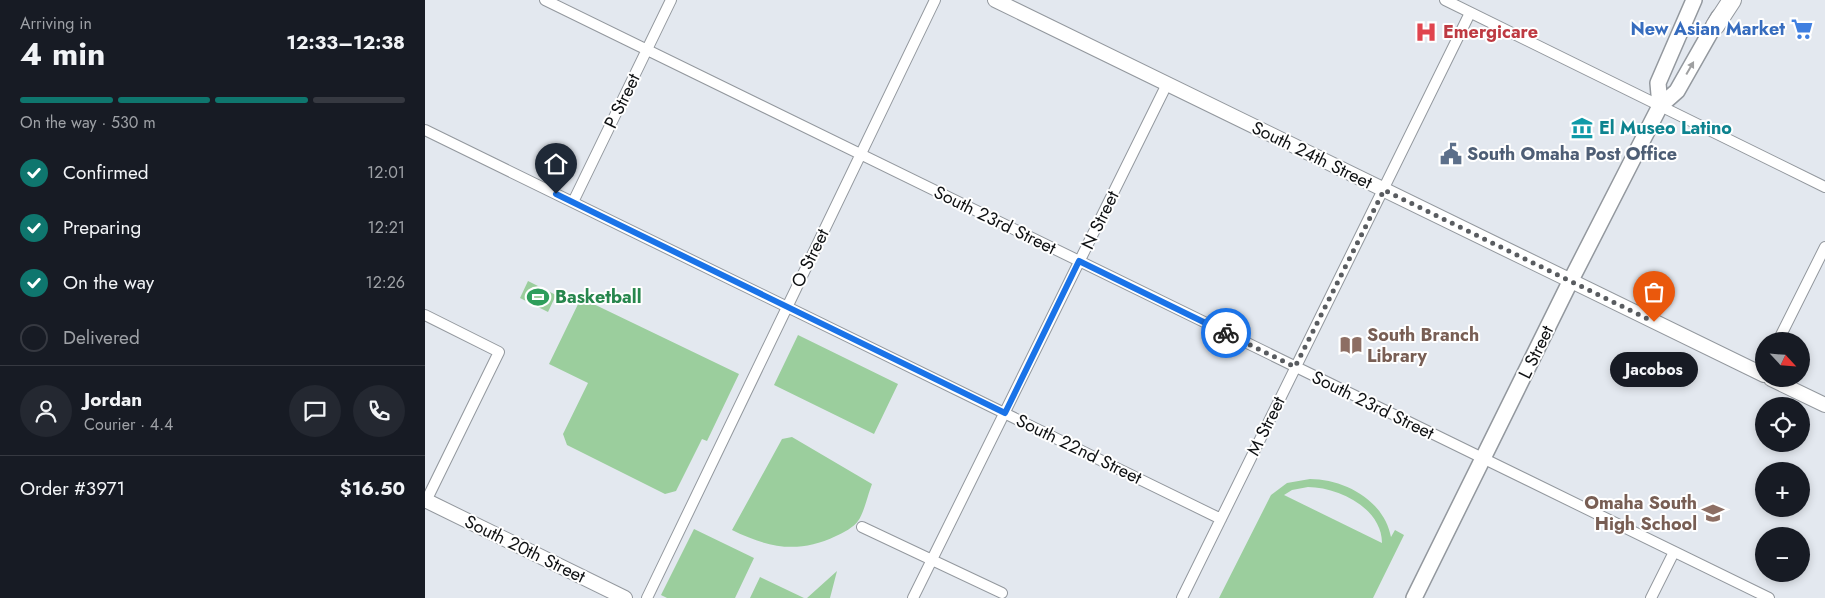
<!DOCTYPE html>
<meta charset="utf-8">
<style>
:root{--surface:#171b24;--page:#242831;--text:#f1f3f6;--muted:#9ea1a6;--line:#363941;--accent:#0f766e}
body{margin:0;font-family:Jost,sans-serif;background:var(--page);color:var(--text);height:100vh;display:flex;flex-direction:column;font-size:19px;white-space:nowrap}
*{box-sizing:border-box;margin:0}
p{font-size:16px;color:var(--muted)}
.icon{flex:none;width:28px;height:28px;fill:none;stroke:currentColor;stroke-width:2;stroke-linecap:round;stroke-linejoin:round}
.map{position:relative;flex:1;overflow:hidden}
.side{display:flex;flex-direction:column;background:var(--surface);width:425px}
.side>*{flex:none}
.needle{width:32px;rotate:116deg}
.controls{position:absolute;left:1330px;top:332px;display:grid;gap:10px}
.controls a{display:grid;place-items:center;width:55px;height:55px;border-radius:50%;background:var(--surface);box-shadow:0 2px 8px #0003;font-size:25px}
.pin{position:absolute;display:grid;place-items:center;width:42px;height:42px;color:#fff;margin:-51px -21px;border-radius:50% 50% 50% 0;rotate:-45deg;box-shadow:0 0 5px #0007}
.pin .icon{rotate:45deg}
.courier{position:absolute;display:grid;place-items:center;width:50px;height:50px;margin:-25px;border:4px solid #1a73e8;border-radius:50%;background:#fff;color:#222;box-shadow:0 1px 6px #0007}
.bubble{position:absolute;height:35px;border-radius:18px;background:var(--surface);box-shadow:0 2px 8px #0003;font-size:16px;font-weight:700;line-height:35px;text-align:center}
.summary em{font-style:normal;font-weight:700}
.summary div{display:flex;flex-direction:column-reverse}
.summary{display:flex;align-items:center;justify-content:space-between;height:85px;padding:0 20px}
h1{font-size:32px;font-weight:700;line-height:38px}
.bar{display:grid;grid-template-columns:repeat(4,1fr);gap:8px 5px;align-content:center;height:60px;padding:0 20px}
.bar i{height:6px;border-radius:4px;background:var(--line)}
.bar .current{background:var(--accent)}
.bar p{grid-column:span 4}
.line{display:flex;align-items:center;gap:12px;padding:0 20px;border-top:1px solid var(--line)}
.line div{flex:1}
.round{display:grid;place-items:center;flex:none;width:52px;height:52px;border-radius:26px;background:var(--page)}
ol{padding:0 20px;list-style:none}
li{display:flex;align-items:center;gap:15px;height:55px}
li p{margin-inline-start:auto}
li .icon{padding:5px;border-radius:50%;background:var(--accent);color:#fff;stroke-width:4}
li:last-child{color:var(--muted)}
li i{width:28px;height:28px;border:2px solid var(--line);border-radius:50%}
main{display:flex;flex:1;min-height:0}
.map>svg:first-child{display:block}
.green{fill:#9bce9d;fill-rule:evenodd}
.lines{fill:none;stroke-linecap:round;stroke-linejoin:round}
.street-casing{stroke:#93989e;stroke-width:12}
.secondary-casing{stroke:#93989e;stroke-width:16}
.primary-casing{stroke:#93989e;stroke-width:18}
.highway-casing{stroke:#93989e;stroke-width:20}
.street{stroke:#fff;stroke-width:10}
.secondary{stroke:#fff;stroke-width:14}
.primary{stroke:#fff;stroke-width:15}
.highway{stroke:#fff;stroke-width:18}
.oneway{fill:#9fa0a1}
.done{stroke:#595c60;stroke-width:5;stroke-dasharray:0 9}
.route{stroke:#1a73e8;stroke-width:6}
.labels{text-anchor:middle;dominant-baseline:central;stroke-width:4;stroke-linejoin:round;paint-order:stroke}
.shop-label{font-size:18px;font-weight:bold;fill:#366cbe;stroke:#fff;text-anchor:end}
.health-label{font-size:18px;font-weight:bold;fill:#be3a42;stroke:#fff;text-anchor:start}
.street-label{font-size:18px;fill:#0f1113;stroke:#fff}
.culture-label{font-size:18px;font-weight:bold;fill:#0d838f;stroke:#fff;text-anchor:start}
.service-label{font-size:18px;font-weight:bold;fill:#4e5e75;stroke:#fff;text-anchor:start}
.leisure-label{font-size:18px;font-weight:bold;fill:#27864d;stroke:#fff;text-anchor:start}
.education-label{font-size:18px;font-weight:bold;fill:#785e54;stroke:#fff;text-anchor:start}
</style>
<main>
<section class="side">
<div class="summary"><div><h1>4 min</h1><p>Arriving in</p></div><em>12:33–12:38</em></div>
<div class="bar"><i class="current"></i><i class="current"></i><i class="current"></i><i></i><p>On the way · 530 m</p></div>
<ol>
<li><svg class="icon" aria-label="check" viewBox="0 0 24 24"><path d="M5 12l5 5 9-10"/></svg>Confirmed<p>12:01</p></li>
<li><svg class="icon" aria-label="check" viewBox="0 0 24 24"><path d="M5 12l5 5 9-10"/></svg>Preparing<p>12:21</p></li>
<li><svg class="icon" aria-label="check" viewBox="0 0 24 24"><path d="M5 12l5 5 9-10"/></svg>On the way<p>12:26</p></li>
<li><i></i>Delivered</li>
</ol>
<div class="line" style="height:90px"><a class="round"><svg class="icon" aria-label="person" viewBox="0 0 24 24"><circle cx="12" cy="8" r="4"/><path d="M4 21q1-7 8-7t8 7"/></svg></a><div><b>Jordan</b><p>Courier · 4.4</p></div><a class="round"><svg class="icon" aria-label="chat" viewBox="0 0 24 24"><path d="M4 5h16v11H9l-5 4z"/></svg></a><a class="round"><svg class="icon" aria-label="phone" viewBox="0 0 24 24"><path d="M5 4h4l2 5-3 2q2 4 5 5l2-3 5 2v4C11 20 4 13 5 4z"/></svg></a></div>
<div class="line" style="height:65px"><div>Order #3971</div><b>$16.50</b></div>
</section>
<div class="map">
<svg width="1400" height="598" viewBox="0 0 1400 598">
<rect width="100%" height="100%" fill="#e3e8ef"/>
<path class="green" d="M103 281 131 295 123 312 95 298Z
M156 298 314 374 282 441 277 439 251 491 240 494 142 445 138 434 163 383 124 364Z
M373 335 473 384 449 434 349 385Z
M367 437 447 484C443 494 439 513 433 521 429 527 418 533 411 536 373 554 344 548 307 530L357 439Z
M885 479C919 479 959 500 966 537L970 530 979 535 948 598H794L846 495 862 483ZM883 487C913 487 957 508 957 543L859 495 867 490Z
M269 529 329 558 310 598H242L236 595Z
M412 571 405 598H382Z
M335 577 379 598H325Z"/>
<g class="lines">
<g class="street-casing">
<path id="street" d="M120 0 1344 598
M1020 0 1400 187
M0 130 796 519
M148 202 246 0
M0 315 74 352 0 503
M1353 341 1400 247
M437 527 577 593
M222 598 510 0
M488 598 742 84
M757 598 1045 13
M1226 598 1249 552"/>
</g>
<g class="secondary-casing">
<path id="secondary" d="M570 0 1339 375
M1346 379 1400 405
M0 500 200 598"/>
</g>
<g class="primary-casing">
<path id="primary" d="M1235 106 1233 83 1269 0
M989 598 1145 282 1235 106 1252 91 1294 17"/>
</g>
<g class="highway-casing">
<path id="highway" d="M1290 26 1307 0"/>
</g>
<use href="#street" class="street"/>
<use href="#secondary" class="secondary"/>
<use href="#primary" class="primary"/>
<use href="#highway" class="highway"/>
</g>
<defs><path id="oneway-solid" d="M-6-.8H1V-3.2L6.5 0L1 3.2V.8H-6Z" transform="scale(1.25)"/></defs>
<use class="oneway" href="#oneway-solid" transform="translate(1265 68) rotate(-60)"/>
<g class="lines">
<path class="done" d="M801 333 870 367 959 190 1229 322"/>
<path class="route" d="M131 194 580 413 654 261 801 333"/>
</g>
<defs>
<g id="supermarket-bare" transform="scale(1.725)"><path d="M-6-5.5h2.5l.6 2H6L4.5 2H-2.5L-4.4-4H-6ZM-1.5 3.2a1.3 1.3 0 1 0 .1 0ZM3 3.2a1.3 1.3 0 1 0 .1 0Z" fill="#3f7fe0" stroke="#fff" stroke-width="2.5" paint-order="stroke"/></g>
<g id="hospital-bare" transform="scale(1.725)"><path d="M-5-5h3v3.5h4V-5h3V5h-3V1.5h-4V5h-3Z" fill="#e0444e" stroke="#fff" stroke-width="2.5" paint-order="stroke"/></g>
<g id="museum-bare" transform="scale(1.725)"><path d="M0-6L6-3V-2H-6V-3ZM-5-1h2V3h-2ZM-1-1h2V3h-2ZM3-1h2V3H3ZM-6 4H6V6H-6Z" fill="#0f9aa8" stroke="#fff" stroke-width="2.5" paint-order="stroke"/></g>
<g id="civic-bare" transform="scale(1.725)"><path d="M-.6-6.5H3V-4.5H.6V-3L4-1V1h2V6H-6V1h2V-1L-.6-3ZM-1.2 2.5V6h2.4V2.5Z" fill="#5c6f8a" stroke="#fff" stroke-width="2.5" paint-order="stroke"/></g>
<g id="stadium-bare" transform="scale(1.725)"><path d="M0-5a6.5 5 0 1 0 0 10a6.5 5 0 1 0 0-10ZM-3.5-1.8h7v3.6h-7Z" fill="#2e9e5b" stroke="#fff" stroke-width="2.5" paint-order="stroke"/></g>
<g id="library-bare" transform="scale(1.725)"><path d="M-6-4Q-3-5.5-.7-3.5V5Q-3 3-6 4ZM6-4Q3-5.5 .7-3.5V5Q3 3 6 4Z" fill="#8d6e63" stroke="#fff" stroke-width="2.5" paint-order="stroke"/></g>
<g id="school-bare" transform="scale(1.725)"><path d="M0-5L7-2L0 1L-7-2ZM-4 1L0 2.5L4 1V4Q0 6-4 4Z" fill="#8d6e63" stroke="#fff" stroke-width="2.5" paint-order="stroke"/></g>
</defs>
<g fill-rule="evenodd">
<use href="#supermarket-bare" x="1377" y="29"/>
<use href="#hospital-bare" x="1001" y="32"/>
<use href="#museum-bare" x="1157" y="128"/>
<use href="#civic-bare" x="1026" y="154"/>
<use href="#stadium-bare" x="113" y="297"/>
<use href="#library-bare" x="926" y="345"/>
<use href="#school-bare" x="1288" y="513"/>
</g>
<g class="labels">
<g class="shop-label">
<text x="1360" y="29">New Asian Market</text>
</g>
<g class="health-label">
<text x="1018" y="32">Emergicare</text>
</g>
<g class="street-label">
<text transform="translate(197 101) rotate(-64)">P Street</text>
<text transform="translate(887 155) rotate(26)">South 24th Street</text>
<text transform="translate(570 220) rotate(26)">South 23rd Street</text>
<text transform="translate(675 220) rotate(-64)">N Street</text>
<text transform="translate(385 258) rotate(-64)">O Street</text>
<text transform="translate(1111 352) rotate(-64)">L Street</text>
<text transform="translate(948 405) rotate(26)">South 23rd Street</text>
<text transform="translate(841 426) rotate(-64)">M Street</text>
<text transform="translate(654 449) rotate(26)">South 22nd Street</text>
<text transform="translate(100 549) rotate(26)">South 20th Street</text>
</g>
<g class="culture-label">
<text x="1174" y="128">El Museo Latino</text>
</g>
<g class="service-label">
<text x="1042" y="154">South Omaha Post Office</text>
</g>
<g class="leisure-label">
<text x="130" y="297">Basketball</text>
</g>
<g class="education-label">
<text x="942" y="335">South Branch<tspan x="942" dy="21">Library</tspan></text>
<text x="1272" y="503" text-anchor="end">Omaha South<tspan x="1272" dy="21">High School</tspan></text>
</g>
</g>
</svg>
<div class="controls">
<a><svg class="needle" viewBox="-14 -14 28 28"><path d="M0-13l5 13h-10z" fill="#e53935"/><path d="M0 13l5-13h-10z" fill="#9ea1a6"/></svg></a>
<a><svg class="icon" aria-label="locate" viewBox="0 0 24 24"><circle cx="12" cy="12" r="6"/><path d="M12 2v4M12 18v4M2 12h4M18 12h4"/></svg></a>
<a>+</a>
<a>−</a>
</div>
<div class="pin" style="left:1229px;top:322px;background:#ea580c"><svg class="icon" aria-label="bag" viewBox="0 0 24 24"><path d="M5 8h14l-1 12H6zM9 8a3 3 0 0 1 6 0"/></svg></div>
<div class="pin" style="left:131px;top:194px;background:#1f2937"><svg class="icon" aria-label="home" viewBox="0 0 24 24"><path d="M3 11l9-7 9 7M6 9v11h12V9"/></svg></div>
<div class="courier" style="left:801px;top:333px"><svg class="icon" aria-label="bike" viewBox="0 0 24 24"><circle cx="6" cy="16" r="4"/><circle cx="18" cy="16" r="4"/><path d="M6 16l4-8h5l3 8M10 8l3 8H6M13 5h3"/></svg></div>
<div class="bubble" style="left:1185px;top:352px;width:88px">Jacobos</div>
</div>
</main>
